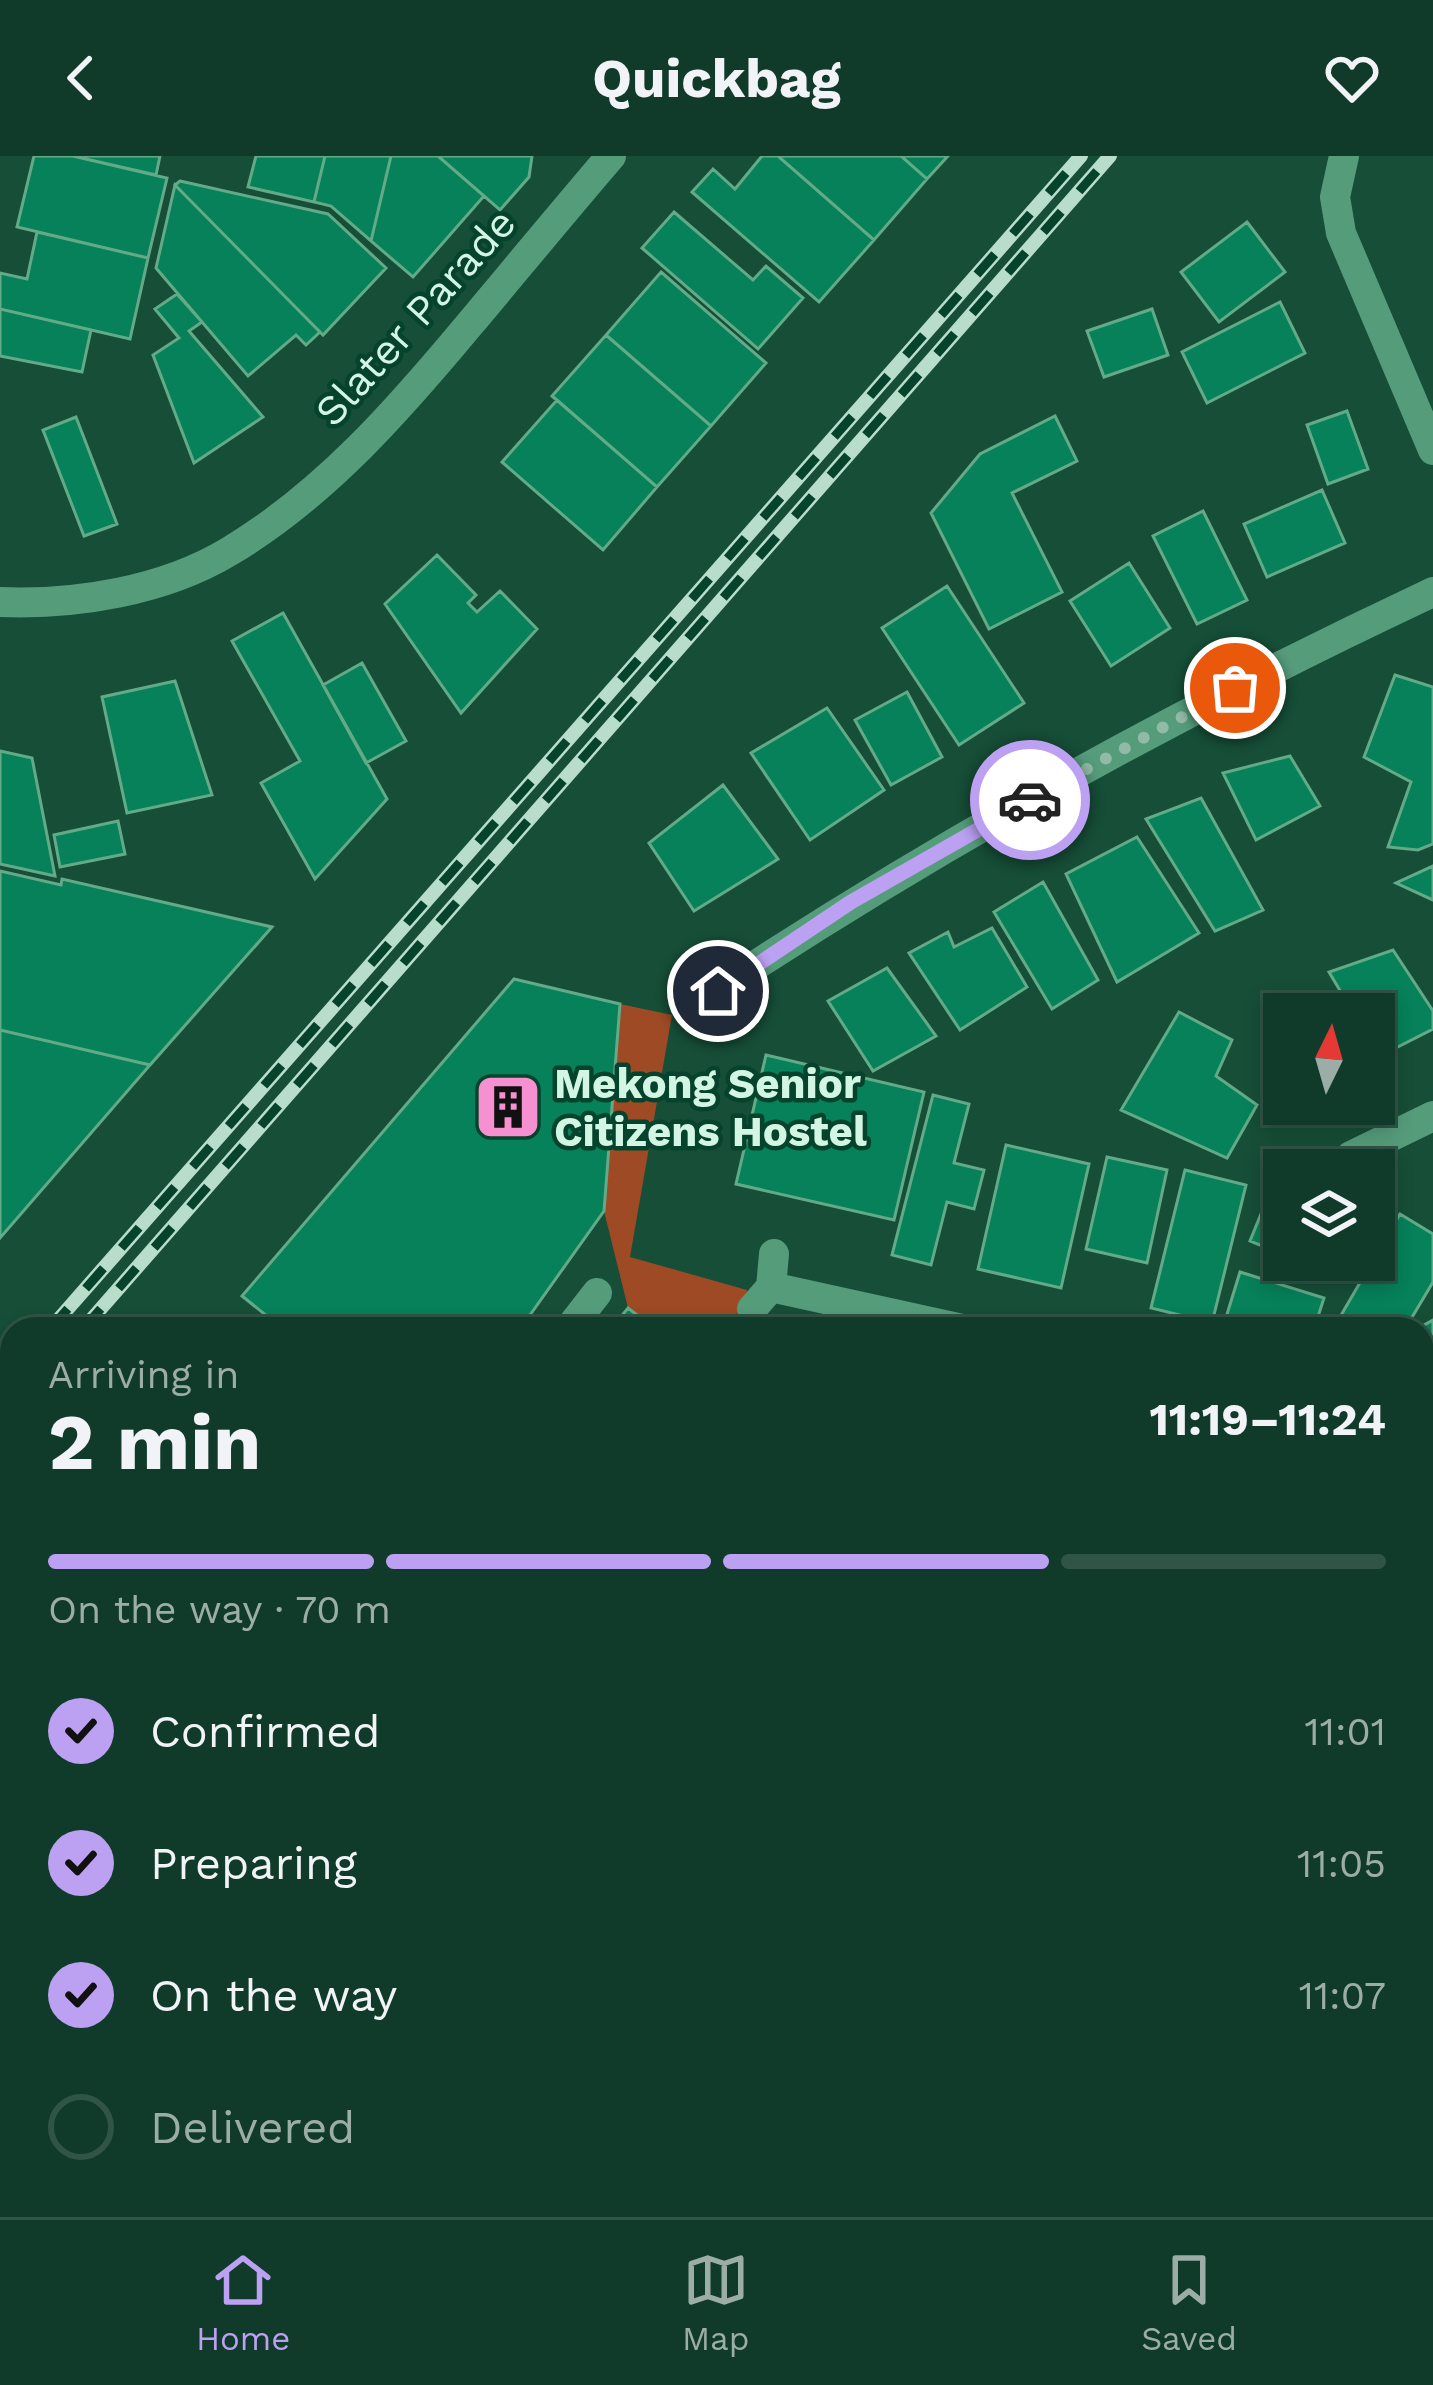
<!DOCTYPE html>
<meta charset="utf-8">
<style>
:root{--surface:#103a29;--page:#194131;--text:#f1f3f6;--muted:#9cada8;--line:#305446;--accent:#bca0f2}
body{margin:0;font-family:"Work Sans",sans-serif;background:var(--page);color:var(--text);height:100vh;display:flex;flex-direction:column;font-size:45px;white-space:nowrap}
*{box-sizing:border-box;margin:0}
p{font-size:39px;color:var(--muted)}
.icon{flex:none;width:66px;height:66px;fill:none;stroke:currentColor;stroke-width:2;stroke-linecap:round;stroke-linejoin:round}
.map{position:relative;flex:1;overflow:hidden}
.side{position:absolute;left:0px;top:1161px;width:1434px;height:900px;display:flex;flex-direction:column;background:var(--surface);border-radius:36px 36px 0 0;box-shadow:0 6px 18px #0003,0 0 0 3px var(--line)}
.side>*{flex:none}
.needle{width:78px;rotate:5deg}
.fabs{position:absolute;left:1263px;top:837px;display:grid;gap:24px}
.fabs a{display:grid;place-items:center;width:132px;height:132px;border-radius:0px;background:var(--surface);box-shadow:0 6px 18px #0003,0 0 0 3px var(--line);font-size:60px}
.pin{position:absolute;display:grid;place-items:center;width:102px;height:102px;color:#fff;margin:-51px;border:6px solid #fff;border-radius:50%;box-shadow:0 3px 12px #0007}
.courier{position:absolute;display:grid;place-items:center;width:120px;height:120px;margin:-60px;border:9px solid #bca0f2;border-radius:50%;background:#fff;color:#222;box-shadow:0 3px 15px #0007}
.headline em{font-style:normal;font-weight:700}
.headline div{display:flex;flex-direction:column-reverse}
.headline{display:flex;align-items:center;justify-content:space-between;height:204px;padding:0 48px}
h1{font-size:78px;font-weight:700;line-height:90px}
.bar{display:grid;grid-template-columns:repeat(4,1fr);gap:18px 12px;align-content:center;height:144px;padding:0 48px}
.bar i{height:15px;border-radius:9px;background:var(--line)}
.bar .active{background:var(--accent)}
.bar p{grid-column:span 4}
ol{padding:0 48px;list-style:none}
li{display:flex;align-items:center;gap:36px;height:132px}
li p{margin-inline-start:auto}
li .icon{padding:12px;border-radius:50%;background:var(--accent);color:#111;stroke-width:4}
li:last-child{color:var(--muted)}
li i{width:66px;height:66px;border:6px solid var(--line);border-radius:50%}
header{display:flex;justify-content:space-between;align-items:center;height:156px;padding:0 48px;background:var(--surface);font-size:54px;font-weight:700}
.menu{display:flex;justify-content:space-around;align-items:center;height:168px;border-top:3px solid var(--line);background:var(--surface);font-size:33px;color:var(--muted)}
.menu a{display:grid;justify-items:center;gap:6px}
.menu .active{color:var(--accent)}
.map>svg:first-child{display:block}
.green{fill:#9d4a25}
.building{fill:#068159;stroke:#63aa89;stroke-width:3}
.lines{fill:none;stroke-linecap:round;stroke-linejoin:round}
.minor{stroke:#559c7b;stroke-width:30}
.rail-casing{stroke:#b8decb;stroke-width:14}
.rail{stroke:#06432d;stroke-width:9;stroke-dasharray:27;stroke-linecap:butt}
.done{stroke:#91bba7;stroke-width:12;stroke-dasharray:0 21.6}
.route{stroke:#bca0f2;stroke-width:15}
.labels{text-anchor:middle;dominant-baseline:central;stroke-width:9;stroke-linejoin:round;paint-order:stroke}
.street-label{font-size:42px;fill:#d3f6e4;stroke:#06432d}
.poi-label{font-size:42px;font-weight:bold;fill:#d3f6e4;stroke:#06432d;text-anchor:start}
</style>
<header><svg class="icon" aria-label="back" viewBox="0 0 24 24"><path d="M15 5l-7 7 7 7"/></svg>Quickbag<svg class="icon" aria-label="heart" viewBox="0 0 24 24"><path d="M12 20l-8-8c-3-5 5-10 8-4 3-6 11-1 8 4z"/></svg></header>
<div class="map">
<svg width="1433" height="2061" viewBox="0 0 1433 2061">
<rect width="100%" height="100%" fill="#164e37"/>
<path class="green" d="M620 848 672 859 630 1101 747 1134 746 1151 715 1173H655L628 1152 604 1055Z
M0 1777 12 1781V1862L0 1876Z"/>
<path class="building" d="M34 0H73L167 22 148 102 17 71Z
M73 0H160L156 19Z
M256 0H325L314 46 248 31Z
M325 0H391L371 85 331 50 314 46Z
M391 0H438L484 40 413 121 371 85Z
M438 0H532L529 21 500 54Z
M762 0H778L874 84 819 146 692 36 713 13 735 33Z
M778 0H901L927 23 874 84Z
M901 0H948L927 23Z
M180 25 328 58 386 112 323 179 175 29Z
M175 29 320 176 306 189 296 179 248 220 156 112Z
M674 56 753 124 766 110 803 142 758 193 642 92Z
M1247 66 1285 116 1219 166 1181 116Z
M37 76 148 102 130 183 0 153V117L27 123Z
M661 116 766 207 711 270 606 179Z
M177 138 202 166 189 175 263 261 194 307 153 199 179 182 155 153Z
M1280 146 1305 197 1207 247 1182 196Z
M0 153 91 174 82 216 0 200Z
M1152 153 1168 199 1104 221 1087 175Z
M606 179 711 270 657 331 552 240Z
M557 244 657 331 603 394 502 306Z
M1347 255 1368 313 1328 328 1307 269Z
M1055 260 1077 305 1012 337 1062 436 989 473 931 357 980 298Z
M76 261 117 368 84 380 43 274Z
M1322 334 1345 387 1267 421 1244 368Z
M1203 355 1247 444 1197 468 1153 380Z
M437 399 476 439 468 447 477 456 500 435 537 473 461 557 385 448Z
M1129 407 1170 472 1111 510 1070 445Z
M947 430 1024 547 959 589 882 472Z
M283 457 387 643 315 723 261 627 300 605 232 485Z
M362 507 406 585 366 607 323 529Z
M1395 519 1433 531V688L1418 694 1388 691 1411 626 1364 601Z
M175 525 212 639 127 657 102 541Z
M907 536 942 601 891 629 855 564Z
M827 552 884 634 810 684 751 597Z
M0 595 32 602 55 720 0 708Z
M1290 600 1320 650 1256 684 1223 617Z
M723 629 778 703 694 755 649 687Z
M1201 642 1263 754 1215 775 1146 663Z
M118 665 125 698 60 711 54 679Z
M1137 681 1199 777 1117 826 1066 718Z
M1433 710V744L1396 727Z
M0 715 61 729 62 723 272 771 150 909 0 874Z
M1043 726 1098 824 1052 853 994 756Z
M992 772 1027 831 960 874 909 797 948 776 954 791Z
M1393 794 1433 855V873L1378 901 1374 893V858H1354L1329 816Z
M887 812 936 880 873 915 828 845Z
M514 823 620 848 604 1055 520 1173H283L242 1140Z
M1326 847 1332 858H1307Z
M1179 856 1232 884 1216 920 1257 949 1227 1002 1121 954Z
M1284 872V919L1263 884Z
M0 874 150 909 0 1082Z
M766 899 924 936 894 1064 736 1028Z
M933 939 969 948 954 1007 984 1014 974 1053 947 1046 931 1109 892 1099Z
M1006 989 1089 1008 1061 1132 978 1113Z
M1107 1001 1167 1014 1147 1107 1086 1093Z
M1280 1011 1287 1014H1284V1099L1250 1085Z
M1185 1014 1246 1029 1212 1167 1151 1152Z
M1400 1058 1433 1078V1126L1405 1173H1360L1340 1161Z
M1296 1104H1360L1351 1126Z
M1240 1116 1324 1142 1314 1173H1240L1224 1168Z
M628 1152 655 1173H611Z
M1433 1164V1217L1422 1192V1173H1417Z
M0 1526 12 1538V1645L0 1635Z
M0 1658 12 1668V1698L0 1713Z
M1422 1838 1431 1840 1422 1916Z
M7 1903 12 1908 11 1985 0 1976V1906Z
M12 2013V2049H50L45 2054 50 2058 47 2061H0V2027Z
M79 2049H84L97 2061H69Z
M215 2049H299L315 2061H206Z
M815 2049H971L969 2061H858Z
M1106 2049H1151L1150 2053 1106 2051Z
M1275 2049H1405V2061H1275Z"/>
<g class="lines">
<path class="minor" d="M1344 0 1335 41 1341 77 1433 294
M0 446C76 449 164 435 230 395 325 338 399 253 469 169 516 113 563 56 611 0
M718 834C946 683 1186 552 1433 436
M1351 1000 1433 960
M771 1131 962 1173
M752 1153 771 1131 774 1098
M569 1173 597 1137
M1422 1347 1433 1397
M1422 1668 1433 1666
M404 2049 418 2061
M722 2049 723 2061
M1214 2061V2049"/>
<g class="rail-casing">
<path id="rail" d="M50 1173 1081 0
M83 1173 1110 0
M0 1229 12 1216
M0 1267 12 1254"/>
</g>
<use href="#rail" class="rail"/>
</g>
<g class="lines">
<path class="done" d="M1030 644 1235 532"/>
<path class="route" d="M718 835 851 746 1030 644"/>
</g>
<defs>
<g id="building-square" transform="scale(3.45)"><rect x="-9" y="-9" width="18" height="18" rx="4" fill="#f690d0" stroke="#06432d"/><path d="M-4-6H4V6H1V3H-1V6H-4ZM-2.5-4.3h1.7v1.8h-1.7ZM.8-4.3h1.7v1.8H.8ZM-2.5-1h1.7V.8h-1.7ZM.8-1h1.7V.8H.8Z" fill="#111"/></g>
</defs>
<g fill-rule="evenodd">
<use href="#building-square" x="508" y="951"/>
</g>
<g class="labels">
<g class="street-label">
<text transform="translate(415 161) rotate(-48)">Slater Parade</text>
</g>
<g class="poi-label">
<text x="554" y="927">Mekong Senior<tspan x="554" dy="48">Citizens Hostel</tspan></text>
</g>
</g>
</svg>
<div class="fabs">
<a><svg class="needle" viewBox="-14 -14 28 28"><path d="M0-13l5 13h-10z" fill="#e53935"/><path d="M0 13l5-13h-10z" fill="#9cada8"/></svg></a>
<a><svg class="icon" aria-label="layers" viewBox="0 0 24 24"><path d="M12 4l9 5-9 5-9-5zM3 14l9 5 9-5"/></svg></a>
</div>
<div class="pin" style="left:1235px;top:532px;background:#ea580c"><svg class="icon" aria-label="bag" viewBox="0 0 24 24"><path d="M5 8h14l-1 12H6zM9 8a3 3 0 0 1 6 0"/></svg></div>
<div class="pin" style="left:718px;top:835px;background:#1f2937"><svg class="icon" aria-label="home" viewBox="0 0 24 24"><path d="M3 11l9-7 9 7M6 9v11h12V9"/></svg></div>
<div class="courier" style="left:1030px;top:644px"><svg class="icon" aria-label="car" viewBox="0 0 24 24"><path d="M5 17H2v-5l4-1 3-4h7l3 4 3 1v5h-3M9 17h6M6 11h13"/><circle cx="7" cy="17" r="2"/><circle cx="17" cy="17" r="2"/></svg></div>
<section class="side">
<div class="headline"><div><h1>2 min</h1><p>Arriving in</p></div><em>11:19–11:24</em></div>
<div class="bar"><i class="active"></i><i class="active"></i><i class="active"></i><i></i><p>On the way · 70 m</p></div>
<ol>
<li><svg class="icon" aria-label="check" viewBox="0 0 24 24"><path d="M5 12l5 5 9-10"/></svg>Confirmed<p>11:01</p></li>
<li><svg class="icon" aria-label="check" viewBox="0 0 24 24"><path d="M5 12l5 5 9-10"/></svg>Preparing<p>11:05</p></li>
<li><svg class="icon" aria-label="check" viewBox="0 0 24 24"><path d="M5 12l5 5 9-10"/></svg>On the way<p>11:07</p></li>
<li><i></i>Delivered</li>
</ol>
</section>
</div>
<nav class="menu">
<a class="active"><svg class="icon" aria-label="home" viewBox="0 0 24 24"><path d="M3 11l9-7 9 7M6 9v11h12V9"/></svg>Home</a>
<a><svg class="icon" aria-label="map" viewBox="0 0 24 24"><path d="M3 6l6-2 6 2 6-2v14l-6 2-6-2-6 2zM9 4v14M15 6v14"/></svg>Map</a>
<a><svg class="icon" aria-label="saved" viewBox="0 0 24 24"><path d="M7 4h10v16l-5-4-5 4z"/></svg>Saved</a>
</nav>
